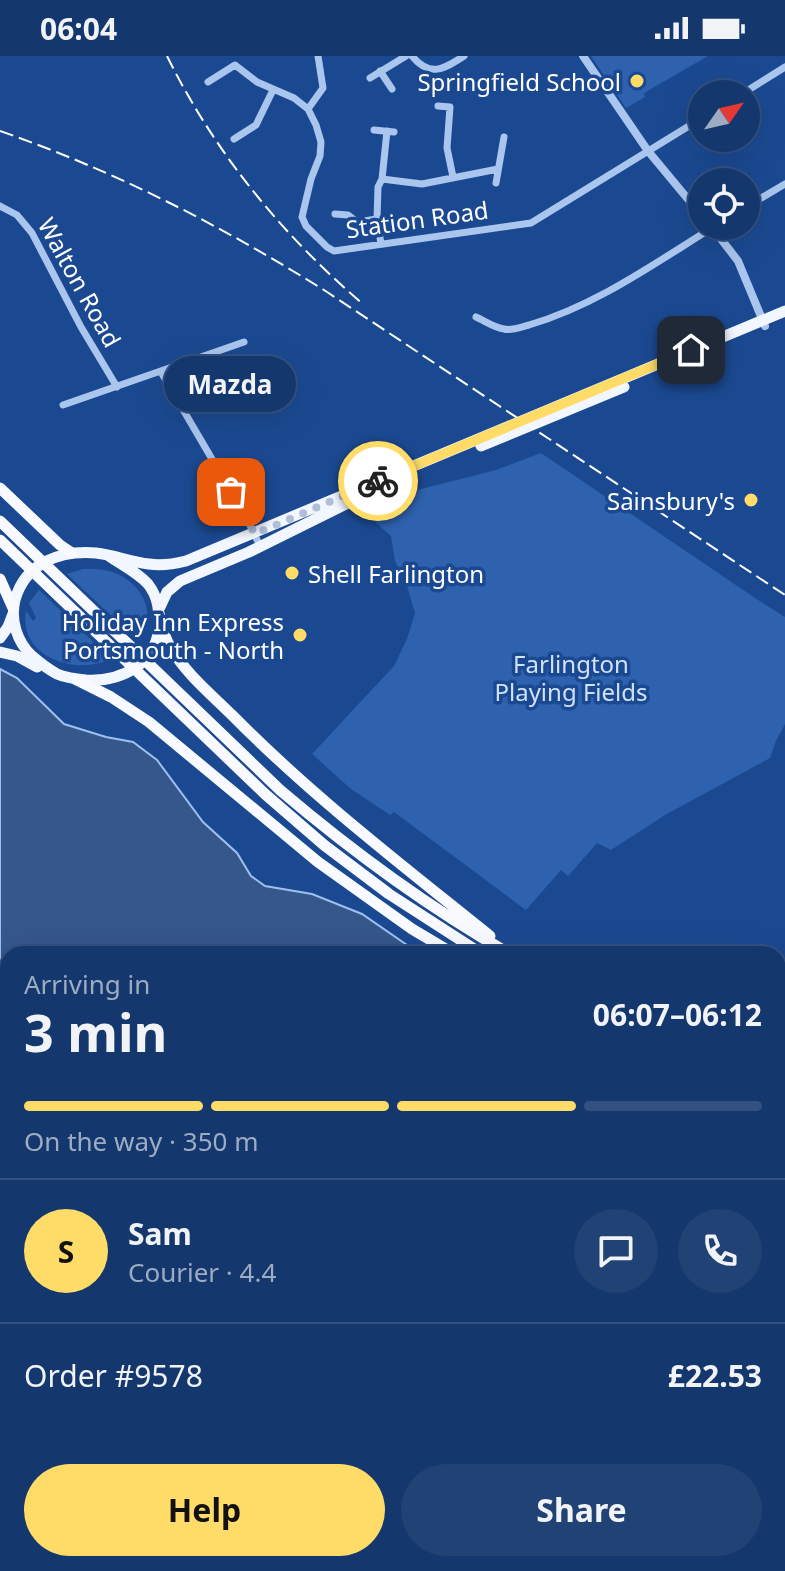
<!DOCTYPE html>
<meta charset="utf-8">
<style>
:root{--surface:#14376d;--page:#214275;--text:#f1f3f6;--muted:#9dacc2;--line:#335180;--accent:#ffdb68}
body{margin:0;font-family:"Noto Sans",sans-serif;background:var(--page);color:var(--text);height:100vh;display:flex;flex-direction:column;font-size:30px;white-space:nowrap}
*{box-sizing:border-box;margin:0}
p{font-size:26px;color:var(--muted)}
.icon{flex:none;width:44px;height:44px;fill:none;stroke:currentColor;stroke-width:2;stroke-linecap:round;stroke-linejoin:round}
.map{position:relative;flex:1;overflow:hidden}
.side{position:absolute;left:0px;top:890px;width:786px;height:626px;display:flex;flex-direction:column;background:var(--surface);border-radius:24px 24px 0 0;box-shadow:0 8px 32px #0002,0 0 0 2px var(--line)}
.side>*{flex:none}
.needle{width:52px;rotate:56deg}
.buttons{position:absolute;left:688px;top:24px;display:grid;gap:16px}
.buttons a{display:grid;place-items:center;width:72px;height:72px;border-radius:50%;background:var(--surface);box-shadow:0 8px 32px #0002,0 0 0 2px var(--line);font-size:40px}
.pin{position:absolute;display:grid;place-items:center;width:68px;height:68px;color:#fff;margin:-34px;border-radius:16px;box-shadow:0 4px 12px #0006}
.courier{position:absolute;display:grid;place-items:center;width:80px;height:80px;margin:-40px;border:6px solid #ffdb68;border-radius:50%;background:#fff;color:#222;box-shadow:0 2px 10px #0007}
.bubble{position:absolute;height:56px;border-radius:28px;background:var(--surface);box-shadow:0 8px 32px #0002,0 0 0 2px var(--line);font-size:26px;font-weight:700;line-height:56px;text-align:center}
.overview em{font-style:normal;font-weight:700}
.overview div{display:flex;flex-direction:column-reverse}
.overview{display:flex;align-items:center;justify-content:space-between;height:136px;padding:0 24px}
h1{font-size:52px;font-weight:700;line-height:60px}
.bar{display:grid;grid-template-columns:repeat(4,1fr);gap:12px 8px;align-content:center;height:96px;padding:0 24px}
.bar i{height:10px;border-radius:6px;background:var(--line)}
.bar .selected{background:var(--accent)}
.bar p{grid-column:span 4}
.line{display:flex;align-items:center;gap:20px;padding:0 24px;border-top:2px solid var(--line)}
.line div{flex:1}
.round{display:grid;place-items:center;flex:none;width:84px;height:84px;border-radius:42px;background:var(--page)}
.action{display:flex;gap:16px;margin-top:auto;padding:16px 24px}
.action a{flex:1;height:92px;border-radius:48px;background:var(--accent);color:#111;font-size:32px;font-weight:700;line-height:92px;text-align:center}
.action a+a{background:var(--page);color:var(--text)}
.status{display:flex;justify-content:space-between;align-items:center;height:56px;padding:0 40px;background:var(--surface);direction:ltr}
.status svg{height:22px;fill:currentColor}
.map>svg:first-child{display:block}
.green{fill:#2e62af}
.water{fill:#36578c;stroke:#9dc0f0;stroke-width:2}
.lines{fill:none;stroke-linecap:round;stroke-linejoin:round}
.stream{stroke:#9dc0f0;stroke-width:2}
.minor{stroke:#aac6ee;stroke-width:7}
.tertiary{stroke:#aac6ee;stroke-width:8}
.primary{stroke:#f2f6ff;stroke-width:11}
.trunk{stroke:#f8faff;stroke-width:11}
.rail{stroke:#fff;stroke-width:2;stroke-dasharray:14 6;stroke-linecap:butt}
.done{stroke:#afbfd8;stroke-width:8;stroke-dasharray:0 14.4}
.route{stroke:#ffdb68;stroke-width:10}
.poi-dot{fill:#ffdb68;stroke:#1b4991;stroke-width:3}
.labels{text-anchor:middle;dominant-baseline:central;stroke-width:7;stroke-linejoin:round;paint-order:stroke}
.poi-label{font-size:24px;fill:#fff;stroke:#1b4991;text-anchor:end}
.street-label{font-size:24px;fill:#fff;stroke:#1b4991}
.park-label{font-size:24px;fill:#d0e1fa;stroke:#1b4991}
</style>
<div class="status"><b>06:04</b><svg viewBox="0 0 49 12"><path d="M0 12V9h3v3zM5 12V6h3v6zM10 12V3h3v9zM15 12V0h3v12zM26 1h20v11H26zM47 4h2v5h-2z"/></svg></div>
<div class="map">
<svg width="785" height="1515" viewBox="0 0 785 1515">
<rect width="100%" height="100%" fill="#1b4991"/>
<path class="green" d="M591 0H708L649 34 644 38 645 41 626 52Z
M541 397 755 542 785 561V668L776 685 770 702 665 759 611 794 597 787 568 820 561 814 526 854 394 756 390 759 351 733 312 698 394 610 407 583 415 557 407 530 395 505 391 480 359 452 366 447 496 414Z
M83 513C94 513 105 513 115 517 143 528 159 560 137 584L67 518Z
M39 534 40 535 111 603C76 620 18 601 26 555L33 565 36 562 29 547Z
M778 1055 785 1057V1515H0V1281L8 1284V1508H778Z"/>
<path class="water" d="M0 613 17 622 64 668 106 681 133 686 157 704 203 766 237 797 251 820 265 830 312 838 362 858 420 898H8V1284L0 1292Z"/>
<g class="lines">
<path class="stream" d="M778 1239 785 1242
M778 1262 785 1250
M288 1508 322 1515
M408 1508V1515
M492 1508 494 1515
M130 1515 132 1508"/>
<path class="minor" d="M412 0C430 22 444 13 464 0
M380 15 392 33
M370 22 406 0
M208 26 235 9 257 26 294 42 308 53 316 69 321 86 320 100 311 123 302 161 306 170 327 191 334 195 531 167 702 62
M742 38 785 11
M438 50 450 51 447 92 453 121
M308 53 323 32 318 0
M374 74 394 76
M234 83 256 69 273 34
M382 123 422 128 498 113
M496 127 504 81
M0 150 17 159 32 177 81 271 117 331
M746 151 785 128
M335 158 348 159 357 166 377 163
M381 188 377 163 378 131 382 123 387 75
M476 261C485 265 495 272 504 273 512 275 521 271 529 269 597 249 655 207 715 170
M161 316 246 461 260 490
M63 349 244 286"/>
<path class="tertiary" d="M583 0 648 95 702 160
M711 170 738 205 765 270"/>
<path class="primary" d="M481 390 624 331
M109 500C122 509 137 516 148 528 158 541 159 553 159 568 158 607 122 626 86 624 76 623 66 622 57 618 48 613 39 606 32 600 17 586 10 564 15 544 25 507 60 494 96 497 114 499 131 506 149 508 162 510 174 508 186 505L785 255
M160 551 167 536 180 525 249 496 354 444
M0 582 8 571 13 558
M0 596 17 600 37 611"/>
<path class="trunk" d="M0 432 60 489 72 497
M0 465 280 734C354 797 426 850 510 898
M0 484 265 738 324 789 389 838 482 898
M0 523 13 552
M159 557C162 569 164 582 171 592 186 618 212 639 233 660 312 740 402 809 490 880
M75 623 111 641 149 666 318 806 412 873 454 898
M778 1012 785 1015
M778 1029 785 1031"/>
<path class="rail" d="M167 0C215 97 282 179 364 249
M0 75C115 115 224 171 327 236L785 539"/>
</g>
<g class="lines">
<path class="done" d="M231 436 255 478 378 425"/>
<path class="route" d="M378 425 691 294"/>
</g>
<g class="poi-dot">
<circle cx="637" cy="25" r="8"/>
<circle cx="751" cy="444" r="8"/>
<circle cx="292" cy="517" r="8"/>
<circle cx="300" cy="579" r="8"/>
</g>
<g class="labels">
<g class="poi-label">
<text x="621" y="25">Springfield School</text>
<text x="735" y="444">Sainsbury's</text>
<text x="308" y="517" text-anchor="start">Shell Farlington</text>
<text x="284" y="565">Holiday Inn Express<tspan x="284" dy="28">Portsmouth - North</tspan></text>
</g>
<g class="street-label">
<text transform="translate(417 163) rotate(-8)">Station Road</text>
<text transform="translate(80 226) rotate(61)">Walton Road</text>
</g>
<g class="park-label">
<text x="571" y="607">Farlington<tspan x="571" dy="28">Playing Fields</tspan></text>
</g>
</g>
</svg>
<div class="buttons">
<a><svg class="needle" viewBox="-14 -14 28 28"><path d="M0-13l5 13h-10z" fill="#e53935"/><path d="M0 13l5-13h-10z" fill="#9dacc2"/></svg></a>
<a><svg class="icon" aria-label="locate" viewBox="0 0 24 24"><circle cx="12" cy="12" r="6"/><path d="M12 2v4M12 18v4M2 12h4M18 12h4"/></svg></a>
</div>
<div class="pin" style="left:231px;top:436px;background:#ea580c"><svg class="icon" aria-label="bag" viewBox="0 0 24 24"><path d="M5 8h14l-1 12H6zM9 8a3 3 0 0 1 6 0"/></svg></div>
<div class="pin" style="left:691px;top:294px;background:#1f2937"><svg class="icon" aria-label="home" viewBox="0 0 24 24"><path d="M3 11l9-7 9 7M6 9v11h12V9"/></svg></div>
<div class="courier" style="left:378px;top:425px"><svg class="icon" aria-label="bike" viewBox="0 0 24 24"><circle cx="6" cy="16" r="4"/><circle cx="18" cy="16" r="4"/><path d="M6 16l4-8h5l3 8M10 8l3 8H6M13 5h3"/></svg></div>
<div class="bubble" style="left:164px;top:300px;width:132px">Mazda</div>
<section class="side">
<div class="overview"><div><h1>3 min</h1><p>Arriving in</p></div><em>06:07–06:12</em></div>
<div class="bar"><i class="selected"></i><i class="selected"></i><i class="selected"></i><i></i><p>On the way · 350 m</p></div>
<div class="line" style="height:144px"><b class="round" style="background:var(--accent);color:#111">S</b><div><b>Sam</b><p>Courier · 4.4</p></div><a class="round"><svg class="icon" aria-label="chat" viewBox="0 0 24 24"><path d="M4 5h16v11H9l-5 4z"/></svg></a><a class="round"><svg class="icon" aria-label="phone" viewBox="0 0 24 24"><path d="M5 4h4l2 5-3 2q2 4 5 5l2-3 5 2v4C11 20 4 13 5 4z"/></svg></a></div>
<div class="line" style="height:104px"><div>Order #9578</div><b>£22.53</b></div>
<div class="action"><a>Help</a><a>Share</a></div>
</section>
</div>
